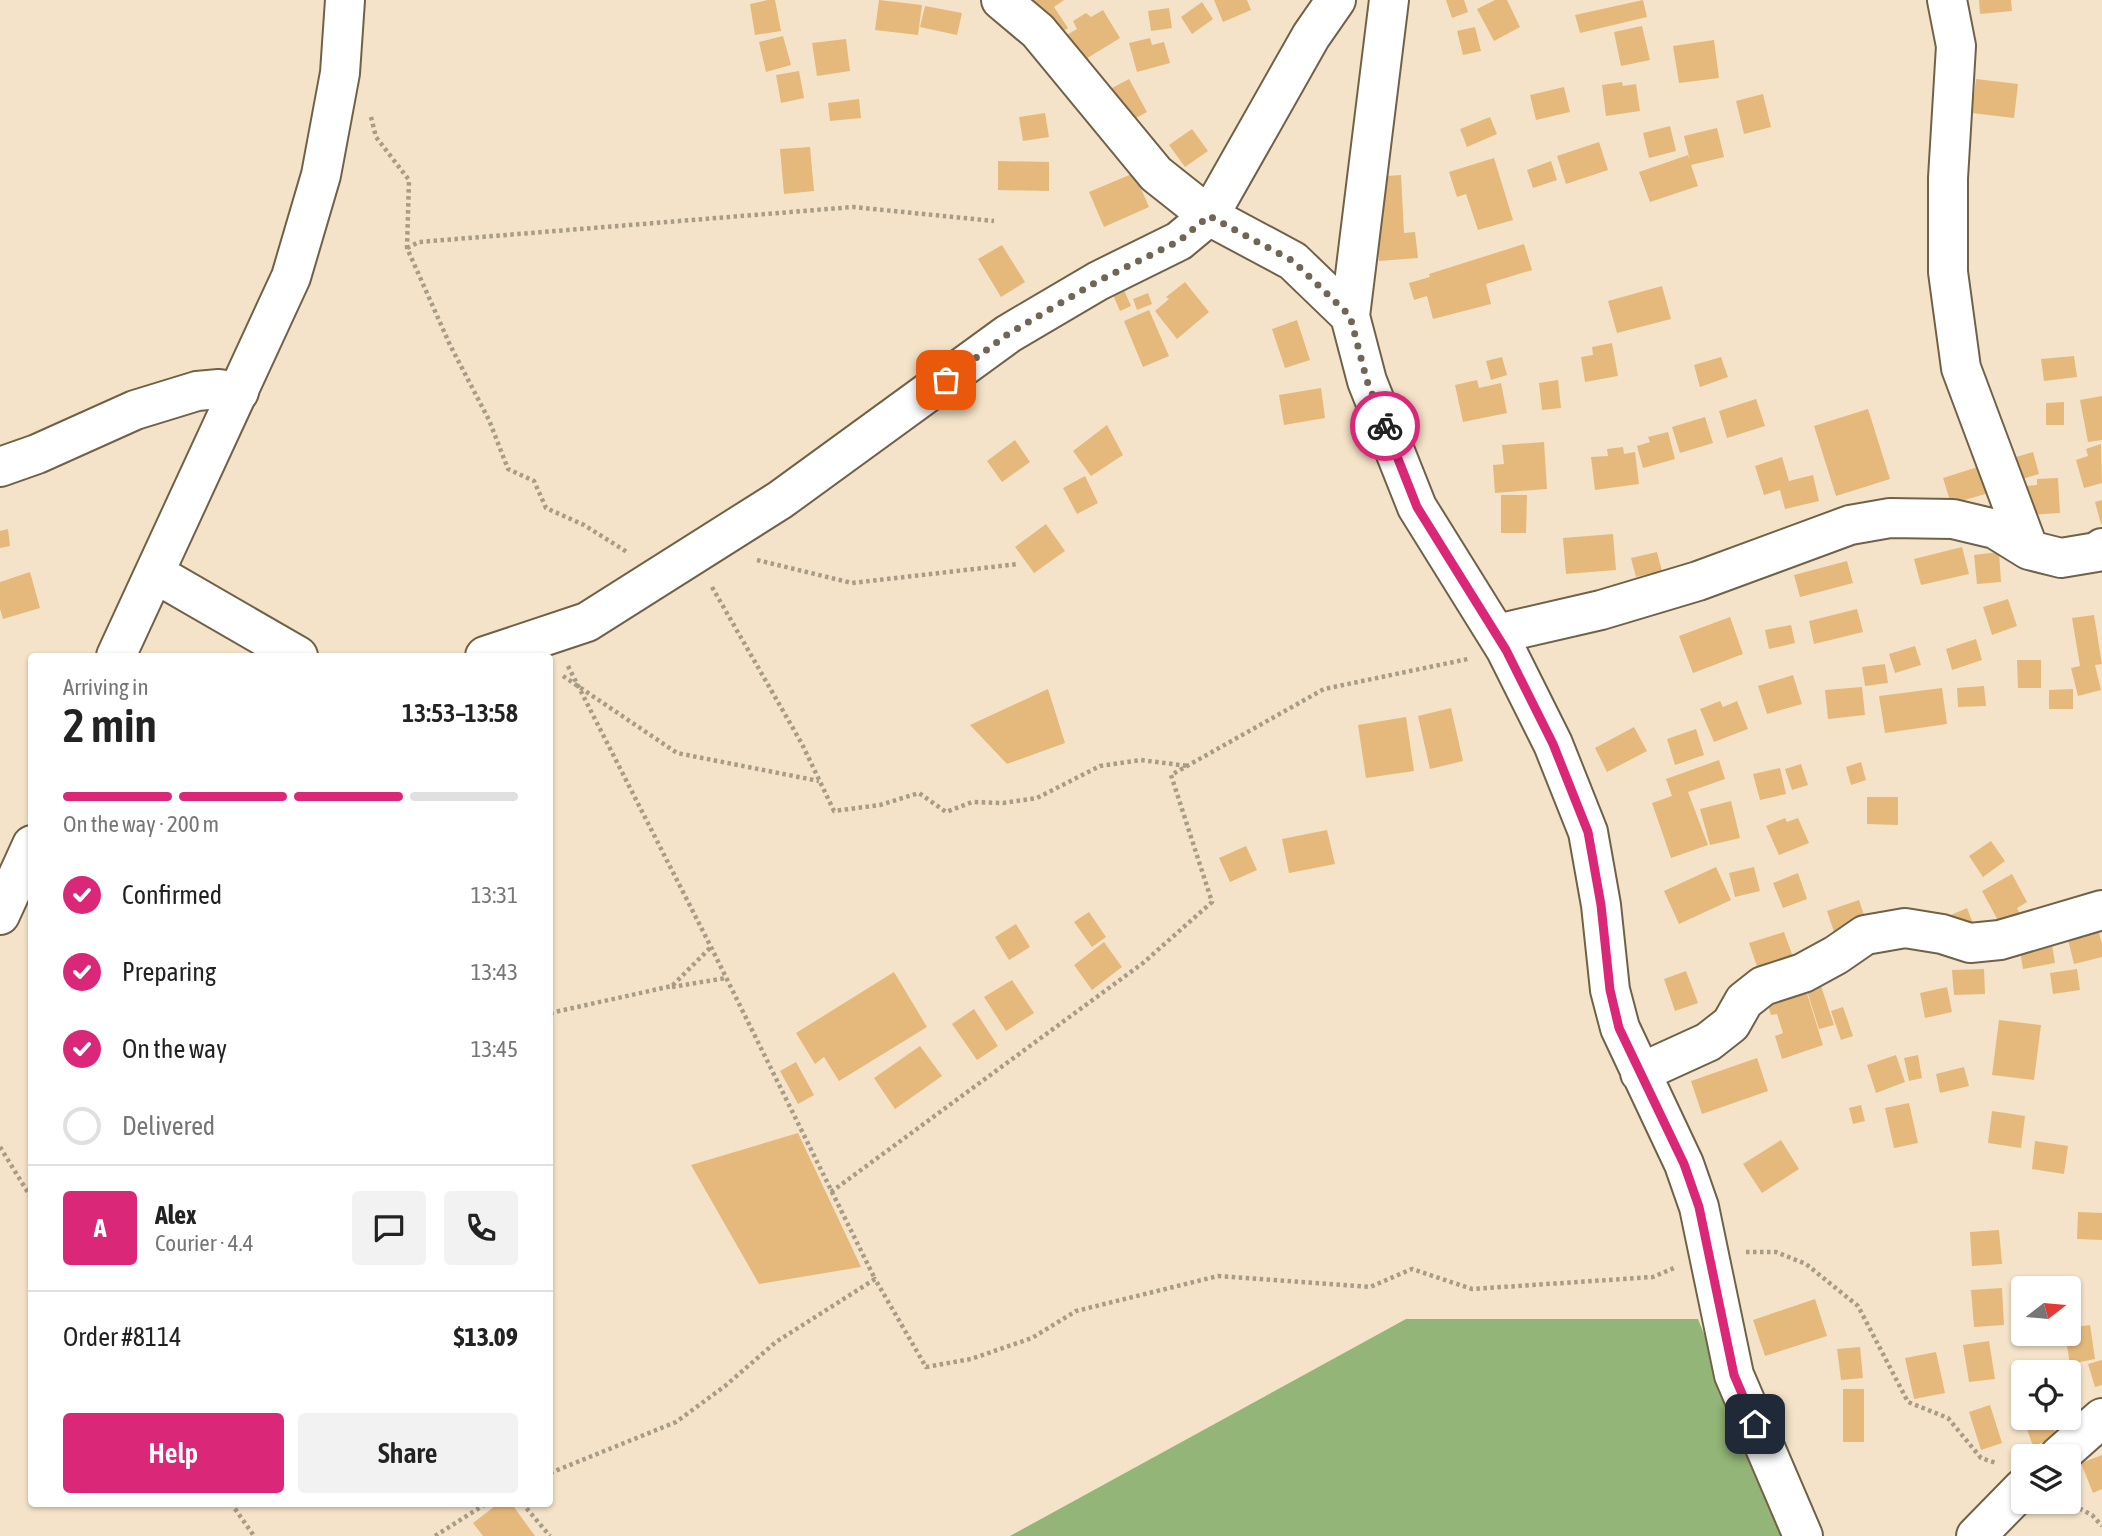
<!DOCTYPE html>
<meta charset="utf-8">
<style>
:root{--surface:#fff;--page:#f2f2f2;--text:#222;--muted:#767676;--line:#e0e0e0;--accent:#db2777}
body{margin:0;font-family:"Asap Condensed",sans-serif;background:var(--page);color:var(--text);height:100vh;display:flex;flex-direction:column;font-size:26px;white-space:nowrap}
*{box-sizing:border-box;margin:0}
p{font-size:23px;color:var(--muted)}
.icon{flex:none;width:38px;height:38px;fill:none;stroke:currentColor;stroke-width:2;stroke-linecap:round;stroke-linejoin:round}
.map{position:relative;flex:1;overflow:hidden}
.panel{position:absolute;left:28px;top:653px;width:525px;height:854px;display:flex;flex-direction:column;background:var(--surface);border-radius:7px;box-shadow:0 2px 5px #0004}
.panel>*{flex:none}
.needle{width:46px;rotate:74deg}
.buttons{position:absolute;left:2011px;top:1276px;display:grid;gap:14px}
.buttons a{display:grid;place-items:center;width:70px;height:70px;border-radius:7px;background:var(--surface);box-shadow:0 2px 5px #0004;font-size:35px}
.pin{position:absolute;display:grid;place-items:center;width:60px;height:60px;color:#fff;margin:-30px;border-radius:14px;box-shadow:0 4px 10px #0006}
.courier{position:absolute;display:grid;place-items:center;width:70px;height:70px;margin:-35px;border:5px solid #db2777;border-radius:50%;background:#fff;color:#222;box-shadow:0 2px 9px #0007}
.head em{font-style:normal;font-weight:600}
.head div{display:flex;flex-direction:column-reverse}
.head{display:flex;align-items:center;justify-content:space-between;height:119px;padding:0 35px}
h1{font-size:46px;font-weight:600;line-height:52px}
.bar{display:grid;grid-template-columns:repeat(4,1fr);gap:10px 7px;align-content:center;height:84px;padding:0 35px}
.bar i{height:9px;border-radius:5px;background:var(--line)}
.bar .selected{background:var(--accent)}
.bar p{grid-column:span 4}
.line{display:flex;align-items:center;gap:18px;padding:0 35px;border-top:2px solid var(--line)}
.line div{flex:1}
.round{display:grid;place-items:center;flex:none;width:74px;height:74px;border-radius:7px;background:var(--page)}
ol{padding:0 35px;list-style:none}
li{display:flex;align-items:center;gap:21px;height:77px}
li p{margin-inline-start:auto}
li .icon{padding:7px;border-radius:50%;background:var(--accent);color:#fff;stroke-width:4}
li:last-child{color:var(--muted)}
li i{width:38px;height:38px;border:4px solid var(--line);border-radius:50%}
.cta{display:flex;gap:14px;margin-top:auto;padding:14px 35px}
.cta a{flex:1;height:80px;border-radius:7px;background:var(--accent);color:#fff;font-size:28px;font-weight:600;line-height:80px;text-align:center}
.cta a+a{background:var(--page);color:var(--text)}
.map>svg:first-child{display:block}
.forest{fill:#93b577}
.building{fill:#e5b97b}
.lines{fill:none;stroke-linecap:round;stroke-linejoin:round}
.street-casing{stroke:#706149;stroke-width:42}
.secondary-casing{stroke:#706149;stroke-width:42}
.path{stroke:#a99c87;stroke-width:4.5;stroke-dasharray:3.5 3.5;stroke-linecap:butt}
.street{stroke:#fff;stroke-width:38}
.secondary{stroke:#fff;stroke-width:38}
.done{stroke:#706656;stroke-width:7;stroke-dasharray:0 12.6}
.route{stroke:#db2777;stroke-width:9}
</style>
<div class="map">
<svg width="2102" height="1536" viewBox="0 0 2102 1536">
<rect width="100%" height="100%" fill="#f4e3c8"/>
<path class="forest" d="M1406 1319H1698L1785 1536H1010Z"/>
<path class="building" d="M768 0H775L781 31 755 35 750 4Z
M879 0 922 5 918 35 875 30Z
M1033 0H1064L1054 7 1068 28 1053 38 1029 3Z
M1214 0H1247L1251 10 1223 22Z
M1446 0H1464L1468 12 1452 18Z
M1495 0H1507L1520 27 1494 41 1477 9Z
M1643 0 1647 17 1580 33 1575 15Z
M1979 0H2011L2012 11 1980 14Z
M1202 2 1213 19 1192 34 1181 17Z
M925 6 962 13 957 35 920 27Z
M1169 8 1172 28 1151 31 1148 11Z
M1103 10 1120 38 1081 62 1065 36 1077 29 1073 21 1086 13 1091 17Z
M1642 26 1650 60 1621 66 1614 32Z
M1475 27 1481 51 1463 55 1457 31Z
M783 36 791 65 766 72 759 42Z
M1150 38 1152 45 1164 42 1170 63 1137 72 1129 43Z
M846 39 850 71 817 76 812 43Z
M1714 40 1719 78 1679 83 1673 46Z
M799 71 804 98 781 103 776 75Z
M1129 79 1147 112 1127 123 1110 89Z
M1976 79 2018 84 2014 118 1972 113Z
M1622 82 1623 86 1636 84 1640 111 1606 116 1602 85Z
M1564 87 1570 112 1536 120 1530 95Z
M1763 94 1771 127 1744 134 1736 101Z
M859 99 861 118 830 121 828 103Z
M1045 113 1049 137 1023 141 1019 117Z
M1490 117 1497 134 1467 147 1460 129Z
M1670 126 1676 151 1649 158 1643 133Z
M1717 128 1724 157 1691 165 1698 186 1650 202 1639 172 1688 155 1690 161 1684 136Z
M1192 129 1208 151 1185 167 1169 145Z
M1599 142 1608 170 1566 184 1557 156Z
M810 147 814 191 784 194 780 149Z
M1494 158 1513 220 1478 230 1466 194 1457 197 1449 172Z
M998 161 1049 162V191L998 190Z
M1551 161 1557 180 1533 188 1527 170Z
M1134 173 1149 207 1104 227 1089 192Z
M1401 175 1404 233 1415 232 1418 258 1379 261 1373 177Z
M1524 244 1532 270 1486 284 1491 304 1433 319 1427 296 1414 300 1409 283 1430 277 1429 274Z
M1002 245 1025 282 1001 297 978 259Z
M1185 282 1209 312 1177 339 1155 311 1169 299 1166 297Z
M1121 283 1131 306 1120 311 1110 288Z
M1662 286 1671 319 1617 333 1608 301Z
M1148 293 1152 304 1137 310 1133 299Z
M1149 310 1169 356 1143 367 1124 321Z
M1297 320 1310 360 1285 368 1272 329Z
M1612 343 1618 376 1585 382 1581 357 1593 355 1592 347Z
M2074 356 2077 377 2044 381 2041 359Z
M1502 357 1507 375 1491 380 1486 361Z
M1721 357 1728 377 1700 387 1694 365Z
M1477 380 1479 388 1501 383 1507 413 1463 422 1455 385Z
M1558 380 1561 408 1542 410 1539 383Z
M1321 388 1325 418 1284 425 1279 395Z
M2102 396V440L2088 442 2080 400Z
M1756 399 1765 426 1727 438 1719 411Z
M2064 402V425H2046V403Z
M1868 409 1890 479 1836 496 1814 426Z
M1705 417 1713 443 1680 453 1672 427Z
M1107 425 1123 455 1091 476 1073 451Z
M1668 432 1675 459 1643 468 1637 446 1650 442 1648 437Z
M1015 440 1030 462 1002 482 987 461Z
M1544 442 1547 489 1495 493 1493 465 1504 464 1502 445Z
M2101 444 2102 483 2084 488 2076 460 2088 456 2086 449Z
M1623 447 1624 454 1635 452 1639 484 1595 490 1591 457 1608 456 1607 449Z
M2033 452 2039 474 2022 479 2016 457Z
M1782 457 1789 481 1813 475 1819 501 1785 509 1780 490 1764 495 1755 466Z
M1984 465 1992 492 1951 504 1943 478Z
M1085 476 1098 503 1077 514 1063 488Z
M2058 478 2060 513 2029 515 2027 486 2037 485V479Z
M1501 495H1527L1526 533H1501Z
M2102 500V524H2101L2095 502Z
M1046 524 1065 551 1034 573 1015 547Z
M8 529 10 546 0 548V531Z
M1613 534 1616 570 1566 574 1563 538Z
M1962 547 1969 574 1921 585 1914 559Z
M1657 552 1662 571 1636 577 1631 558Z
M1999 552 2001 582 1977 584 1974 555Z
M1847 561 1853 583 1800 597 1794 575Z
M30 572 40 608 3 619 0 609V582Z
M2008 599 2017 626 1992 635 1983 607Z
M1857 609 1863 632 1814 644 1809 621Z
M2094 615 2102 664 2095 665 2101 690 2078 696 2071 668 2080 666 2072 618Z
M1730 617 1743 654 1693 673 1679 636Z
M1791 625 1795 643 1769 649 1765 630Z
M1976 639 1982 660 1952 670 1946 649Z
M1915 646 1921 665 1895 673 1889 654Z
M2017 660H2041V688H2018Z
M1885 664 1888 683 1865 686 1862 667Z
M1793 675 1802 704 1767 714 1758 686Z
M1984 686 1986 706 1958 707 1957 688Z
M1862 687 1865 715 1828 719 1825 690Z
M1942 688 1947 724 1885 733 1879 696Z
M1048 689 1065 743 1007 764 970 725Z
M2073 689V709H2049V690Z
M1720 701 1723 707 1737 701 1748 729 1714 742 1700 709Z
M1451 708 1463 761 1430 769 1418 716Z
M1406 717 1414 771 1366 778 1358 725Z
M1634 727 1647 751 1607 772 1595 748Z
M1696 729 1704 755 1675 765 1667 739Z
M1719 760 1725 779 1688 792 1708 845 1671 858 1652 803 1672 796 1666 779Z
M1861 762 1866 780 1851 785 1846 767Z
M1801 764 1808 785 1792 790 1785 769Z
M1780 768 1786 794 1760 800 1753 774Z
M1867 797H1898V825L1867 824Z
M1731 801 1740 838 1710 845 1700 809Z
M1785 818 1787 822 1798 818 1809 843 1779 855 1766 826Z
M1327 830 1335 864 1289 873 1282 839Z
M1991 841 2005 861 1983 877 1969 856Z
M1246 846 1257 870 1230 882 1219 858Z
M1716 867 1731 900 1679 924 1664 891Z
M1754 867 1760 891 1735 897 1729 873Z
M1798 873 1807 899 1783 908 1773 883Z
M2012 874 2027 902 2017 908 2020 914 2000 924 1982 891Z
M1859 900 1868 927 1836 938 1827 911Z
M1967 908 1976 931 1944 918Z
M1089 912 1106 937 1092 947 1074 922Z
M1016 924 1030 947 1009 960 995 937Z
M2097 925 2102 944V957L2074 964 2066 932Z
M1784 932 1794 960 1759 972 1749 943Z
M2051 939 2055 963 2023 969 2019 945Z
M1104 942 1122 967 1092 990 1074 965Z
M1984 969 1985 994 1954 995 1952 970Z
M2077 969 2080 990 2053 994 2050 973Z
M1686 971 1698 1003 1675 1011 1664 979Z
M894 972 927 1027 839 1081 824 1057 815 1064 796 1033Z
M1012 980 1034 1013 1006 1031 984 997Z
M1821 986 1834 1025 1819 1029 1807 991Z
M1805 987 1823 1045 1782 1059 1775 1036 1783 1033 1777 1014 1771 1015 1766 999Z
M1947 987 1952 1012 1925 1018 1920 993Z
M1843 1007 1853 1036 1841 1040 1831 1011Z
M974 1009 998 1046 977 1060 952 1024Z
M1999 1020 2041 1025 2034 1080 1992 1075Z
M920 1046 942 1076 895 1109 874 1078Z
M1896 1055 1905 1082 1876 1093 1867 1065Z
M1918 1055 1922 1078 1909 1081 1904 1058Z
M1757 1058 1768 1091 1702 1114 1691 1081Z
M796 1062 814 1095 798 1104 780 1071Z
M1964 1067 1969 1086 1940 1093 1936 1074Z
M1909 1103 1918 1143 1894 1148 1885 1108Z
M1861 1105 1865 1121 1853 1124 1849 1108Z
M1992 1111 2025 1116 2021 1148 1988 1143Z
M798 1133 861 1267 759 1284 691 1165Z
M1781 1140 1799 1169 1762 1193 1743 1164Z
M2035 1141 2068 1146 2064 1174 2032 1169Z
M2078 1212 2102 1213V1240L2077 1239Z
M1999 1230 2002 1264 1972 1266 1970 1232Z
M2002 1288 2004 1325 1974 1327 1971 1290Z
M1815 1299 1827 1336 1765 1356 1753 1320Z
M2090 1325 2095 1359 2070 1364 2065 1334H2068V1328Z
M1989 1341 1995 1379 1969 1382 1963 1345Z
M1860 1347 1863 1378 1841 1380 1837 1349Z
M1936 1352 1945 1393 1914 1399 1905 1358Z
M2102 1360V1385L2095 1387 2088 1364Z
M1843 1389H1864V1442H1843Z
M1990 1405 2002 1443 1981 1450 1969 1412Z
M2023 1418H2049L2057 1437 2033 1446Z
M2102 1455V1489L2093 1493 2081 1463Z
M499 1503H511L535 1536H483L473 1523Z"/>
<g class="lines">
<g class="street-casing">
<path id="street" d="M1001 0 1038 31 1156 174 1209 216 1293 261 1350 316 1367 381 1417 507 1506 650 1553 744 1588 832 1601 905 1610 990 1620 1028 1684 1164 1699 1207 1734 1375 1803 1536
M1947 0 1956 46 1948 178V272L1961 368 2029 550
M1350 316 1389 0
M0 467 37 454 135 410 197 391 219 389 239 392
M156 574 298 656
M1497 634 1601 610 1698 581 1850 525 1890 518 1953 519 1995 529 2029 550 2061 558 2097 552 2102 548
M485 656 587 622 780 500 1008 334 1098 281 1179 241 1209 216 1311 36 1336 0
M1640 1073 1708 1042 1731 1024 1744 1001 1763 986 1803 973 1836 955 1865 935 1905 928 1942 934 1970 943 2000 940 2102 910
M2059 1456 2102 1418
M1976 1536 2023 1488"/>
</g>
<g class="secondary-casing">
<path id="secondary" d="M116 656 291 277 321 175 340 73 345 0
M0 915 32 845"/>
</g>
<path class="path" d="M371 117 376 137 409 180 407 248 450 345 489 420 508 469 534 481 546 508 584 525 627 552
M407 248 419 242 853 207 994 221
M757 560 852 583 1018 564
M712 587 802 744 834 811 880 805 919 793 946 812 972 802 1003 803 1037 798 1100 766 1141 760 1188 766
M568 666 711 947 875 1279
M563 676 677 753 819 781
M672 987 726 978
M550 1013 672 986 711 947
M0 1147 32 1199
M831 1192 1143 963 1212 902 1171 775 1324 689 1468 659
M1746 1252H1776L1806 1264 1858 1306 1908 1402 1948 1418 1981 1458 1996 1463
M550 1473 676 1422 725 1386 776 1342 875 1279 926 1367 971 1359 1032 1338 1076 1311 1218 1276 1370 1287 1412 1269 1472 1289 1653 1277 1674 1268
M2067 1502 2092 1515 2102 1526
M231 1503 254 1536
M522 1503 550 1536
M435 1536 487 1503"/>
<use href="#street" class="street"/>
<use href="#secondary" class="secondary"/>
</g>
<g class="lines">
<path class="done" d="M946 380 1008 334 1098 281 1179 241 1209 216 1293 261 1350 316 1367 381 1385 426"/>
<path class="route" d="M1385 426 1417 507 1506 650 1553 744 1588 832 1601 905 1610 990 1619 1028 1684 1164 1699 1207 1734 1375 1755 1424"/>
</g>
</svg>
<div class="buttons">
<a><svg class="needle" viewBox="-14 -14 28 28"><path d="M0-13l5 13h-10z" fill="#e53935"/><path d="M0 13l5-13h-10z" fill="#767676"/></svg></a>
<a><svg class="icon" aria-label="locate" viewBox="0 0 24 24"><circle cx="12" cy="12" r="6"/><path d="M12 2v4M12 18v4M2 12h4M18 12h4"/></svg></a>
<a><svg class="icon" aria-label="layers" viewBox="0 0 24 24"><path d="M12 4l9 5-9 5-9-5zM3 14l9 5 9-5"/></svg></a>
</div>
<div class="pin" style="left:946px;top:380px;background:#ea580c"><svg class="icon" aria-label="bag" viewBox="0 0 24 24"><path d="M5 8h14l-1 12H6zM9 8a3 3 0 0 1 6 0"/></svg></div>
<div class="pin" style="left:1755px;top:1424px;background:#1f2937"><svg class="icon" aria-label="home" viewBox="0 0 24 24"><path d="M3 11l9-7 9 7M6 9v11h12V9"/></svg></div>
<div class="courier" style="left:1385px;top:426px"><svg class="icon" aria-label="bike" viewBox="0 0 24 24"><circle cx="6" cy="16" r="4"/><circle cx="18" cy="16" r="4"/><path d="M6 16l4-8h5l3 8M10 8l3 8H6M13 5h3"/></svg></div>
<section class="panel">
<div class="head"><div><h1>2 min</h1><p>Arriving in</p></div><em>13:53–13:58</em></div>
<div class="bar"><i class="selected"></i><i class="selected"></i><i class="selected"></i><i></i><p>On the way · 200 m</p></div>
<ol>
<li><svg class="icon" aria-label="check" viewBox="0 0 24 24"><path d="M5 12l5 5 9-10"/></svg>Confirmed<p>13:31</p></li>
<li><svg class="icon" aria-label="check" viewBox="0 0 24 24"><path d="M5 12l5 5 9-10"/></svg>Preparing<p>13:43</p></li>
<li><svg class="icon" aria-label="check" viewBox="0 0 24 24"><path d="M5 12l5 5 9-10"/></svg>On the way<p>13:45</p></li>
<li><i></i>Delivered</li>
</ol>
<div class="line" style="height:126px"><b class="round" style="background:var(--accent);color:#fff">A</b><div><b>Alex</b><p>Courier · 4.4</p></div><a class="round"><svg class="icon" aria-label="chat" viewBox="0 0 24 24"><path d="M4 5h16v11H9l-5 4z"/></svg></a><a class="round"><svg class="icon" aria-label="phone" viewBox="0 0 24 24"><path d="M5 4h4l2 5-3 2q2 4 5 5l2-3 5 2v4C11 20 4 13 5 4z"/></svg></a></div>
<div class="line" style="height:91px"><div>Order #8114</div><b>$13.09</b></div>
<div class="cta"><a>Help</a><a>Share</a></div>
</section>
</div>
